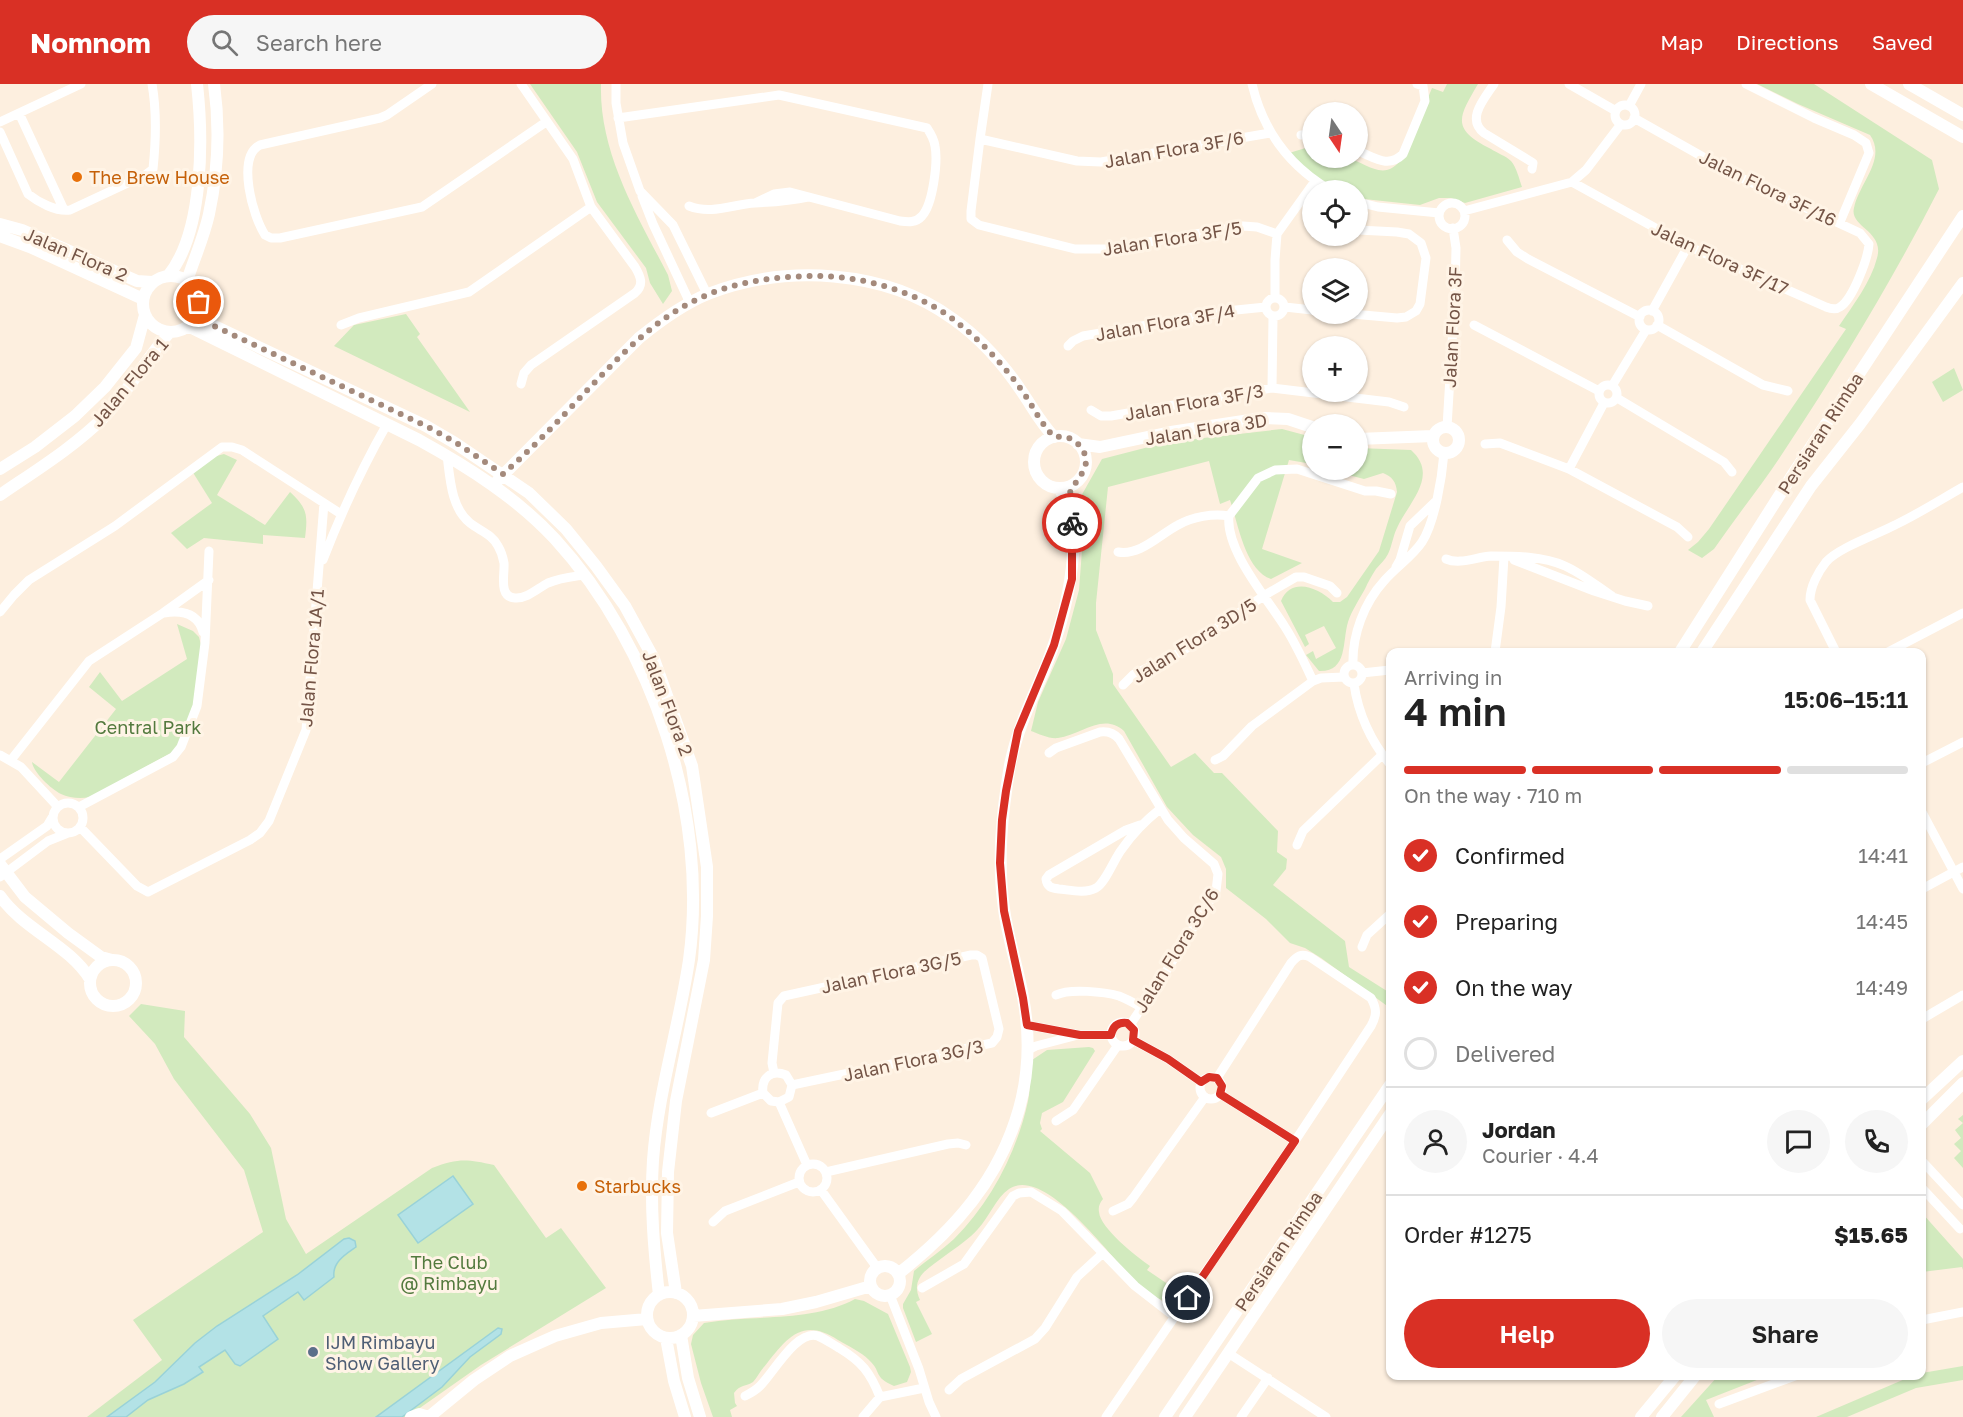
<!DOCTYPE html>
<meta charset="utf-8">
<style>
:root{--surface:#fff;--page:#f6f6f6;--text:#222;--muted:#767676;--line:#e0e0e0;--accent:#d93025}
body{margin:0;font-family:"Golos Text",sans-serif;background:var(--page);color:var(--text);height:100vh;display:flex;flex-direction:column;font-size:22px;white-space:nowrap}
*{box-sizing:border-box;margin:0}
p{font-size:20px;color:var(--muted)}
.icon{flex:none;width:33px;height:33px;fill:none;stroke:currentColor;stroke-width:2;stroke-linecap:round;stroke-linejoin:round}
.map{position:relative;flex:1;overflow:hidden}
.side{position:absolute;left:1386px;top:564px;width:540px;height:732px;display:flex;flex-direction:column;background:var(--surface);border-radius:12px;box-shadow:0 2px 4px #0004}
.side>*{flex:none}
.needle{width:39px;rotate:167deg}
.fabs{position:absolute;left:1302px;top:18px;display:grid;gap:12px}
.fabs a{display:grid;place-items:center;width:66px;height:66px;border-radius:50%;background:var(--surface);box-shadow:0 2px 4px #0004;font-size:30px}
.pin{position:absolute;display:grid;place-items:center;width:51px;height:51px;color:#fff;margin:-26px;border:3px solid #fff;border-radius:50%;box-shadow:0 2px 6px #0007}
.courier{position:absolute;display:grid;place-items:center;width:60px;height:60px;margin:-30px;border:4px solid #d93025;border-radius:50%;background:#fff;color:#222;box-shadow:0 2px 8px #0007}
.overview em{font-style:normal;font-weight:600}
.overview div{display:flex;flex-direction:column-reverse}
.overview{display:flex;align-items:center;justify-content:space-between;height:102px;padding:0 18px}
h1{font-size:39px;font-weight:600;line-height:45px}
.bar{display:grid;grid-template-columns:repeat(4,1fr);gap:9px 6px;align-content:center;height:72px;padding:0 18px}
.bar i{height:8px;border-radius:4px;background:var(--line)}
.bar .selected{background:var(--accent)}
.bar p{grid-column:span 4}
.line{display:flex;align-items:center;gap:15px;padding:0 18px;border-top:2px solid var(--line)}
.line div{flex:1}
.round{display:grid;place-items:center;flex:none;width:63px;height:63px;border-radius:32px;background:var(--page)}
ol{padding:0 18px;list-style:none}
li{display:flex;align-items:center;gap:18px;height:66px}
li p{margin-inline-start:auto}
li .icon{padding:6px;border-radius:50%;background:var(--accent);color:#fff;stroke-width:4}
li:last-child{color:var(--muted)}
li i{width:33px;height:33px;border:3px solid var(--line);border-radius:50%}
.cta{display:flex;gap:12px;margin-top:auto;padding:12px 18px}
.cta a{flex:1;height:69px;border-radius:36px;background:var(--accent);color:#fff;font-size:24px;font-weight:600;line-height:69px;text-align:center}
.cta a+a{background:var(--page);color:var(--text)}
header{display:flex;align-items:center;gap:36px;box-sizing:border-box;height:84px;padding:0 30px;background:var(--accent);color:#fff}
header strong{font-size:28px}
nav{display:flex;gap:33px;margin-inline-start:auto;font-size:21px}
.search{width:420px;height:54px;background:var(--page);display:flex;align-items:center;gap:15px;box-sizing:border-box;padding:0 21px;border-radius:33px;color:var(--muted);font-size:22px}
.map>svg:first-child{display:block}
.green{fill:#d2eabe}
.water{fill:#b3e2e6;stroke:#99d2d8;stroke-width:1.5}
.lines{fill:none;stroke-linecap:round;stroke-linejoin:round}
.street{stroke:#fff;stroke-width:9}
.secondary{stroke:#fff;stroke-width:12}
.done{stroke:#a48a7c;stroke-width:6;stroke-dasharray:0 10.8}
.route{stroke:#d93025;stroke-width:8}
.food-dot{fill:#e8710a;stroke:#fff4e6;stroke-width:2}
.service-dot{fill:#5c6f8a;stroke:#fff4e6;stroke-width:2}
.labels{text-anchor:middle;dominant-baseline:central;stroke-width:6;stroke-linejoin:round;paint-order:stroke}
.street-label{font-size:18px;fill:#745446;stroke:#fff4e6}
.food-label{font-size:18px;fill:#c56008;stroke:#fff4e6;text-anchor:start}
.park-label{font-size:18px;fill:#537a3e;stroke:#fff4e6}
.service-label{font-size:18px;fill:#4e5e75;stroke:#fff4e6;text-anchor:start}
</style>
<header>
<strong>Nomnom</strong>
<div class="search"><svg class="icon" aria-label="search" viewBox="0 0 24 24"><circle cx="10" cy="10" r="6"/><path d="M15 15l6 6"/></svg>Search here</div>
<nav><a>Map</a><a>Directions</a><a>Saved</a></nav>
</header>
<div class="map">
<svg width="1963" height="1333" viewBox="0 0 1963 1333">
<rect width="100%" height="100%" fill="#fdefdf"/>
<path class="green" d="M530 0H601C599 69 637 131 668 191L672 207 663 220 650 199 646 184 597 118 577 68Z
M1447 0H1478C1458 34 1451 45 1491 65 1497 69 1506 72 1511 77 1517 84 1519 95 1522 103L1465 119 1451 114H1439L1420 121 1364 115 1358 113V106L1333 105 1286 70 1312 62V74C1323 74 1336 72 1346 74 1368 78 1384 101 1404 72L1432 4 1443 8Z
M1757 0H1814L1932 76 1939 105C1894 193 1843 278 1788 361 1765 397 1738 430 1714 465L1702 474 1688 466 1698 458 1709 445 1846 245 1839 242C1853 221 1871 198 1877 174 1885 147 1849 143 1854 124 1859 99 1887 75 1870 51L1798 20Z
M406 230 420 250 417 253 470 328 334 262 354 241Z
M1954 284 1963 306 1943 318 1932 298Z
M1282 345 1312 353V380L1289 376 1262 465 1302 479 1271 495C1245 486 1238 439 1230 416L1220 420 1209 377 1108 403 1096 519V546L1113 590V600L1171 683 1195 669 1214 689H1222L1278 747 1277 768 1287 775 1286 785 1273 801 1345 857 1349 883 1390 909V924L1321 874 1305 864 1290 859 1266 835 1226 804V785L1221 773 1193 751 1167 723 1124 647C1103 628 1081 651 1058 654 1049 655 1039 650 1031 647L1038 618 1066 555 1079 506 1083 453 1080 414 1102 375 1168 358Z
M1358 364 1411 366C1440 392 1408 419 1397 444 1393 452 1392 462 1388 470 1385 476 1380 480 1376 485 1372 491 1368 498 1365 505 1359 516 1352 526 1348 538 1342 558 1348 588 1319 587L1306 571 1313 567 1316 575 1336 564 1324 542 1305 551 1309 560 1305 563 1281 517C1291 493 1318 503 1333 518H1340L1347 513 1379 467 1397 408C1396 397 1392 393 1383 389L1364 395 1329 386H1358Z
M224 370 237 376 217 411 265 441 290 408C307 424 308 430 305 454L263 451V460L204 454 187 465 171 449 212 419 192 387 209 374Z
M177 540 193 547 199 553 202 565 197 621 182 663 90 713C81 715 69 714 61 710 51 705 33 688 32 678L59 698 116 625 89 603 100 588 122 617 187 575Z
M141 920 185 927 184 953 250 1030 271 1064 286 1135 306 1170 432 1084C458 1074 467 1075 494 1081L546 1154 561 1144 606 1204 481 1281 407 1333H87L162 1276 133 1236 263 1148 244 1086 174 995 155 960 129 932Z
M1089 963 1093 964 1095 967 1063 1018 1042 1029 1040 1039 1042 1045 1040 1047 1090 1089 1103 1115C1100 1119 1098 1122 1099 1128 1100 1144 1137 1173 1150 1182L1147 1186 1178 1207 1172 1215 1164 1217C1157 1214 1147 1209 1141 1203 1116 1182 1047 1080 1009 1105 996 1114 989 1133 978 1145 969 1155 957 1163 946 1171 930 1184 909 1192 920 1216L916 1218 932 1250 916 1258 903 1224V1220L911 1206 914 1187C927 1176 941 1167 954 1155 991 1118 1017 1068 1028 1017 1031 1004 1029 989 1032 976L1047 966Z
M1963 1031V1084L1954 1074 1961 1067 1954 1060 1961 1054 1955 1046 1963 1039 1958 1035Z
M1922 1129 1963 1175V1186L1962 1183 1922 1188Z
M855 1215 864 1217 888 1230 910 1283 911 1288 907 1298 894 1302C873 1293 882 1288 869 1276 861 1268 848 1262 838 1256 802 1232 786 1255 764 1283 760 1287 757 1294 753 1298 746 1303 740 1300 734 1309L735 1319 737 1322 730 1326 732 1333H713L701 1299 691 1260 693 1251 704 1239C752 1230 811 1239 855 1215Z
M1963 1282V1296L1916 1304 1847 1333H1816L1912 1292H1922V1289Z
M1718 1292H1767L1706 1316 1714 1333H1681Z"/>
<path class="water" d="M453 1092 473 1120 418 1159 398 1131Z
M349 1154 355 1157 356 1163C346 1170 332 1178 334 1193L304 1216 298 1208 263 1232 278 1255 240 1282 235 1280 225 1266 199 1283 203 1288 184 1300 148 1316 126 1333H107L155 1298 195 1259 217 1242 297 1191 344 1155Z
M498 1244 502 1245 501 1250 470 1273 442 1303 402 1333H376Z"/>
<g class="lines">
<path class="street" d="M432 0 387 31 380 34 260 61C236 73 253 133 265 151L271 154H280L422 123 546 38
M616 0V19L623 59 640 107 673 141 707 210
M988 0 980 55 1077 77 1101 78 1270 49
M1252 0C1263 47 1289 82 1330 106
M1494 0C1484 15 1466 35 1484 49L1530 77 1533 79 1532 85
M1569 0 1616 27
M1746 0 1814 34 1854 51 1866 59 1869 69 1840 138
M1615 31a10 10 0 1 1 20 0a10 10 0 1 1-20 0Z
M1629 22 1641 0
M19 29 64 126
M618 34 779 11 927 44C931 50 934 55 935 62 938 78 933 120 922 132 916 139 908 138 900 137L790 108 774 110 755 119
M0 38 81 0
M0 48 28 110C38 118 56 128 70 126L145 91 153 85C156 56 157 28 152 0
M1301 51 1312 50
M980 55 971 127V135L979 141 1075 165H1107L1243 142 1257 143 1277 150
M1358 67C1374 73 1388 85 1403 70L1425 17 1423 2 1417 0
M1572 98 1688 162 1826 223C1831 225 1836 226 1840 223 1853 215 1868 174 1869 160L1860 149 1735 91 1634 34
M642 112 653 140 690 219
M1358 118 1378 123 1439 129
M1439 132a13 13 0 1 1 26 0a13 13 0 1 1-26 0Z
M689 122C712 131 733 120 755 119 774 118 790 117 808 113
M1464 127 1572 98 1586 86 1621 40
M1507 156 1517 168 1528 175 1640 233
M1266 223a9 9 0 1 1 18 0a9 9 0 1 1-18 0Z
M1275 214V176L1277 150 1315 97
M1285 223 1312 226
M1639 236a10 10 0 1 1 20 0a10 10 0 1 1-20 0Z
M1652 227 1688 162
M1352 230 1397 234 1406 233 1416 227 1420 220 1426 174 1421 159 1409 150 1397 148 1358 146
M341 241 359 234 469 208 591 123
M1474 241 1599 307
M1657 241 1763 301 1788 307
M1068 262 1073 257 1083 252 1236 226 1266 223
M521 300 524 289 531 281 635 209C644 201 641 193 635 183L591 123 573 75 521 0
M1599 310a9 9 0 1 1 18 0a9 9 0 1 1-18 0Z
M1612 302 1646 246
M1272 304 1273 233
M1617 314 1724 378 1732 388
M1091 326 1101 332H1111L1272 304 1389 318 1404 323
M1447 343 1455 209 1456 164 1453 144
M1485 360 1500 359 1569 385 1677 443 1688 453
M447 371C450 394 451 424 470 439 480 447 492 450 498 462 501 467 503 473 504 479 505 490 498 513 515 514 527 515 538 504 548 499 560 494 571 493 584 491
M1569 385 1604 319
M1229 432C1225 466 1267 514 1285 543 1296 560 1304 578 1313 597L1321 594 1344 593
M1229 432 1258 394 1275 386 1297 385 1365 407H1376L1391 410
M1118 468C1140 472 1159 451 1178 441 1192 433 1213 429 1229 432
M1446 475C1460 481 1476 473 1491 472 1515 472 1543 472 1565 482 1581 489 1597 502 1612 512
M323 476C341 429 362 384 387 340
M1514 476 1594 507 1625 517 1648 522
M1396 483 1400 476 1410 442 1435 418
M0 528 14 511 29 496 115 442 222 363H232L242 366 341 430
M164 529C182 526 198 529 203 548
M1495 568 1501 523 1504 473
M1836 568 1810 516C1810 503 1818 488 1826 478 1838 464 1878 450 1895 441 1918 430 1940 416 1963 403
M1888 568 1963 529
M1344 590a9 9 0 1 1 18 0a9 9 0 1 1-18 0Z
M1353 581C1352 551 1364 519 1384 497 1396 483 1412 473 1422 458 1435 438 1442 393 1444 369
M1362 589 1390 586
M1354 600C1358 629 1371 658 1390 680
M1123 601 1134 590 1181 568 1265 511 1296 493H1304L1330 502 1337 509
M1049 669 1056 664 1100 648C1108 647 1114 649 1119 655L1168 736 1184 754 1214 780 1218 790 1216 807 1167 886 1130 941
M0 671 21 683 58 723
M11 676 89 577 163 529 209 496
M1215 676 1223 672 1252 642 1313 597
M1922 679 1963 658
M53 734a15 15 0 1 1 30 0a15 15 0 1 1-30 0Z
M79 723 173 673 181 663 197 622 205 559 209 467
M1922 728 1963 805
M1140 741 1126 746 1049 791 1046 795C1047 803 1051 804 1059 805 1070 806 1085 810 1096 804 1106 798 1114 775 1122 765 1133 749 1145 737 1160 725
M80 743 137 802 148 808 250 756 260 749 269 737 306 646 324 419
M1297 761 1303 747 1382 671
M0 775 47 742 53 732
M0 793 48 757 68 749
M1922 805 1963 783
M1362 863 1367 851 1390 830
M1056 911C1070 904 1105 908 1119 912 1127 915 1134 919 1141 923
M1922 935 1963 911
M1111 950a12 12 0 1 1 24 0a12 12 0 1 1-24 0Z
M1027 941 1080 951H1111
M1133 956 1168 975 1201 998
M1028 966 1036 962 1078 951
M774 989 772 979 778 919 784 912 971 871H977L982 874 999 945 997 953 992 959 792 1001
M1200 1004a11 11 0 1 1 22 0a11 11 0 1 1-22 0Z
M1220 1010 1295 1057
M779 1018 789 1013 792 1001 786 991C771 985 761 994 763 1009L771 1017 779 1018 807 1081
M711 1029 763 1009
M1056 1037 1073 1026 1118 961
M1922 1077 1963 1121
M799 1094a14 14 0 1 1 28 0a14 14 0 1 1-28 0Z
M826 1088 948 1060 958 1059 966 1061
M1922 1104 1960 1145
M821 1106 878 1185
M1113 1127 1128 1120 1133 1114 1205 1013
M713 1138 725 1127 799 1098
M922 1204 964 1180 1013 1112 1019 1109 1031 1108 1062 1127 1135 1202 1175 1233
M890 1211 919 1285 929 1318 936 1333
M1922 1236 1963 1228
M1228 1269 1326 1333
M949 1306 961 1295 1035 1255 1045 1244 1077 1193 1103 1169
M745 1312C751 1309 756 1306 760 1302 774 1288 797 1245 818 1252 825 1255 832 1260 839 1264 862 1278 870 1288 880 1313
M1719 1320 1795 1292
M863 1333 880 1313 924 1304
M1106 1333 1295 1057 1371 942C1377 931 1377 925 1371 914L1310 873C1301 869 1297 872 1291 879L1217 994
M1241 1333 1268 1294"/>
<path class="secondary" d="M1871 0 1963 53
M1909 0 1963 31
M0 140 22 146 137 197 152 198
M0 152 30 163 143 215
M143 220a28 28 0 1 1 56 0a28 28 0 1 1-56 0Z
M168 192C204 148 203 54 197 0
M187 197C194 175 204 153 209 130 218 88 220 43 214 0
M198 227 210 240 426 342 455 359 529 409 566 445 596 482 625 522 654 575 692 682 707 783V832L704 876 676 1017 668 1088 667 1149 676 1209
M188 242 419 356C468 383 517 414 555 455 654 563 709 731 689 876 679 943 658 1008 653 1076 650 1122 654 1166 659 1211
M1433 356a13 13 0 1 1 26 0a13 13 0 1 1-26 0Z
M1034 378a26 26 0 1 1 52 0a26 26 0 1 1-52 0Z
M1358 355 1433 352
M1078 360 1100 363 1171 348 1263 334 1288 335 1312 343
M0 385 35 363 75 332 105 303 136 264 145 231
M498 396 639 254C660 237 683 220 708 210 785 180 885 185 953 235 980 254 1004 281 1022 308 1033 324 1040 338 1054 353
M0 411C35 387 74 363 104 333 129 307 146 274 170 248
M1680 568 1793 390 1963 132
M1702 568 1811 402 1860 340 1963 199
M0 780 25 813 68 849 101 873 112 876
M0 812C24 846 69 861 90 895
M90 899a23 23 0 1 1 46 0a23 23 0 1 1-46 0Z
M1922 1015 1963 977
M1922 1040 1963 999
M870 1197a15 15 0 1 1 30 0a15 15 0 1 1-30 0Z
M898 1190C954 1146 999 1096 1019 1025 1029 989 1030 950 1023 913 1018 884 1008 855 1004 825 997 776 1002 729 1010 681 1017 646 1030 619 1044 587 1059 550 1071 510 1073 469 1074 445 1072 424 1059 404
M647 1231a23 23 0 1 1 46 0a23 23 0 1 1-46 0Z
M693 1232 782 1225 816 1218 871 1202
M681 1251 688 1294 700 1333
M666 1254 674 1297 685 1333
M411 1333 419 1330 429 1333
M429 1333 474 1296 510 1272 555 1252 601 1239 647 1235
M1165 1333 1390 1001
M1185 1333 1390 1030
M1641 1333 1675 1292
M1662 1333 1695 1292"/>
</g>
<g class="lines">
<path class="done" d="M199 218 198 227 210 240 426 342 455 358 503 390C528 368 551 345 574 320 610 283 644 243 690 219 729 198 774 192 818 192 862 192 918 208 954 236 980 256 1004 281 1023 308 1034 324 1040 338 1054 353 1064 352 1072 353 1079 361 1099 384 1070 396 1068 416 1067 423 1072 432 1072 439"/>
<path class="route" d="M1072 439V495L1054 561 1018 647 1006 707 1002 736 1000 779 1004 827 1023 914 1027 941 1080 951H1111C1113 942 1118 938 1127 939L1134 946 1133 956 1168 975 1201 998 1209 993 1217 994 1222 1002 1220 1010 1295 1057 1188 1214"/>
</g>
<g class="food-dot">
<circle cx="77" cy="93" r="6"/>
<circle cx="582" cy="1102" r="6"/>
</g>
<circle class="service-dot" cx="313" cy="1268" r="6"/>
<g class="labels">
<g class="street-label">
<text transform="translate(1174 65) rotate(-10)">Jalan Flora 3F/6</text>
<text transform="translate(1768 104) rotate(26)">Jalan Flora 3F/16</text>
<text transform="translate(1172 154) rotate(-9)">Jalan Flora 3F/5</text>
<text transform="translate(76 170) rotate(23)">Jalan Flora 2</text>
<text transform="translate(1720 174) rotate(25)">Jalan Flora 3F/17</text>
<text transform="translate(1165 238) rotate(-10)">Jalan Flora 3F/4</text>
<text transform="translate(1452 243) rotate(-87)">Jalan Flora 3F</text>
<text transform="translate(129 298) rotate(-50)">Jalan Flora 1</text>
<text transform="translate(1194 318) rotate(-10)">Jalan Flora 3F/3</text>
<text transform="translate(1206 345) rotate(-9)">Jalan Flora 3D</text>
<text transform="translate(1820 349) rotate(-57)">Persiaran Rimba</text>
<text transform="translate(1194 556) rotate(-32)">Jalan Flora 3D/5</text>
<text transform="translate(311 574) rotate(-85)">Jalan Flora 1A/1</text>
<text transform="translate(668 619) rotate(69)">Jalan Flora 2</text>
<text transform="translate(1176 866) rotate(-58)">Jalan Flora 3C/6</text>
<text transform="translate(891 888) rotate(-12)">Jalan Flora 3G/5</text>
<text transform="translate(913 976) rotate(-12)">Jalan Flora 3G/3</text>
<text transform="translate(1278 1167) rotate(-56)">Persiaran Rimba</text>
</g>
<g class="food-label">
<text x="89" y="93">The Brew House</text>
<text x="594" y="1102">Starbucks</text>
</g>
<g class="park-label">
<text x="148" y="643">Central Park</text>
<text x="449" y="1178">The Club<tspan x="449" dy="21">@ Rimbayu</tspan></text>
</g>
<g class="service-label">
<text x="325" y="1258">IJM Rimbayu<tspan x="325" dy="21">Show Gallery</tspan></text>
</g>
</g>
</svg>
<div class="fabs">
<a><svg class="needle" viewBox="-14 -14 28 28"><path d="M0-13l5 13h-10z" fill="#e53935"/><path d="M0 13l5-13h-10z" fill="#767676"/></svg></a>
<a><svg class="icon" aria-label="locate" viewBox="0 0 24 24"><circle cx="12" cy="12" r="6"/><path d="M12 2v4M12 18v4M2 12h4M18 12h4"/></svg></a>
<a><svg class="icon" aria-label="layers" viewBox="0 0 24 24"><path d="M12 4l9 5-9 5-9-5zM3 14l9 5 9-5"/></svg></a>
<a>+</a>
<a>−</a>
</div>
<div class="pin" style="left:199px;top:218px;background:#ea580c"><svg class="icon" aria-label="bag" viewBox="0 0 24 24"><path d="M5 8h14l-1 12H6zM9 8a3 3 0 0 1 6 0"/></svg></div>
<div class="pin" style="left:1188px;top:1214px;background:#1f2937"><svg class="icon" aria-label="home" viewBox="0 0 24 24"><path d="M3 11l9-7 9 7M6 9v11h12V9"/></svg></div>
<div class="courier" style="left:1072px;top:439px"><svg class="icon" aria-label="bike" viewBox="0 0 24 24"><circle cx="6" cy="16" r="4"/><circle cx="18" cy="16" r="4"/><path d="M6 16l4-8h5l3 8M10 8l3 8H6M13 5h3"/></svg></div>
<section class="side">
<div class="overview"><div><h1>4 min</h1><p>Arriving in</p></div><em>15:06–15:11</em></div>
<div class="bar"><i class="selected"></i><i class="selected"></i><i class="selected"></i><i></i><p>On the way · 710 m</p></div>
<ol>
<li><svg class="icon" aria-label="check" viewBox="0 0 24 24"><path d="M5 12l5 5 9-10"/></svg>Confirmed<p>14:41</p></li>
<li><svg class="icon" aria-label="check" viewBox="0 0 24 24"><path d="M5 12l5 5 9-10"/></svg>Preparing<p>14:45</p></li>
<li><svg class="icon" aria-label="check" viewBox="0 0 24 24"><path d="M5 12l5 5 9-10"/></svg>On the way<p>14:49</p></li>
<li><i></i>Delivered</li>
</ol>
<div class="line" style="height:108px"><a class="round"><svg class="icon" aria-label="person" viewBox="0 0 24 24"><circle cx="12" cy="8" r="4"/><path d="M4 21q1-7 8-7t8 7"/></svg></a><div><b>Jordan</b><p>Courier · 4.4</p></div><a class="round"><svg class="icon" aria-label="chat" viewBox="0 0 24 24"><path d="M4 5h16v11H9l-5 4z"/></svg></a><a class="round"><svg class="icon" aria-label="phone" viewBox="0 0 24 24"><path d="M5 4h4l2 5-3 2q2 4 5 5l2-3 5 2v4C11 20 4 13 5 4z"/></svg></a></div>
<div class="line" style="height:78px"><div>Order #1275</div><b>$15.65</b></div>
<div class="cta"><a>Help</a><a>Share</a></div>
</section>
</div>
